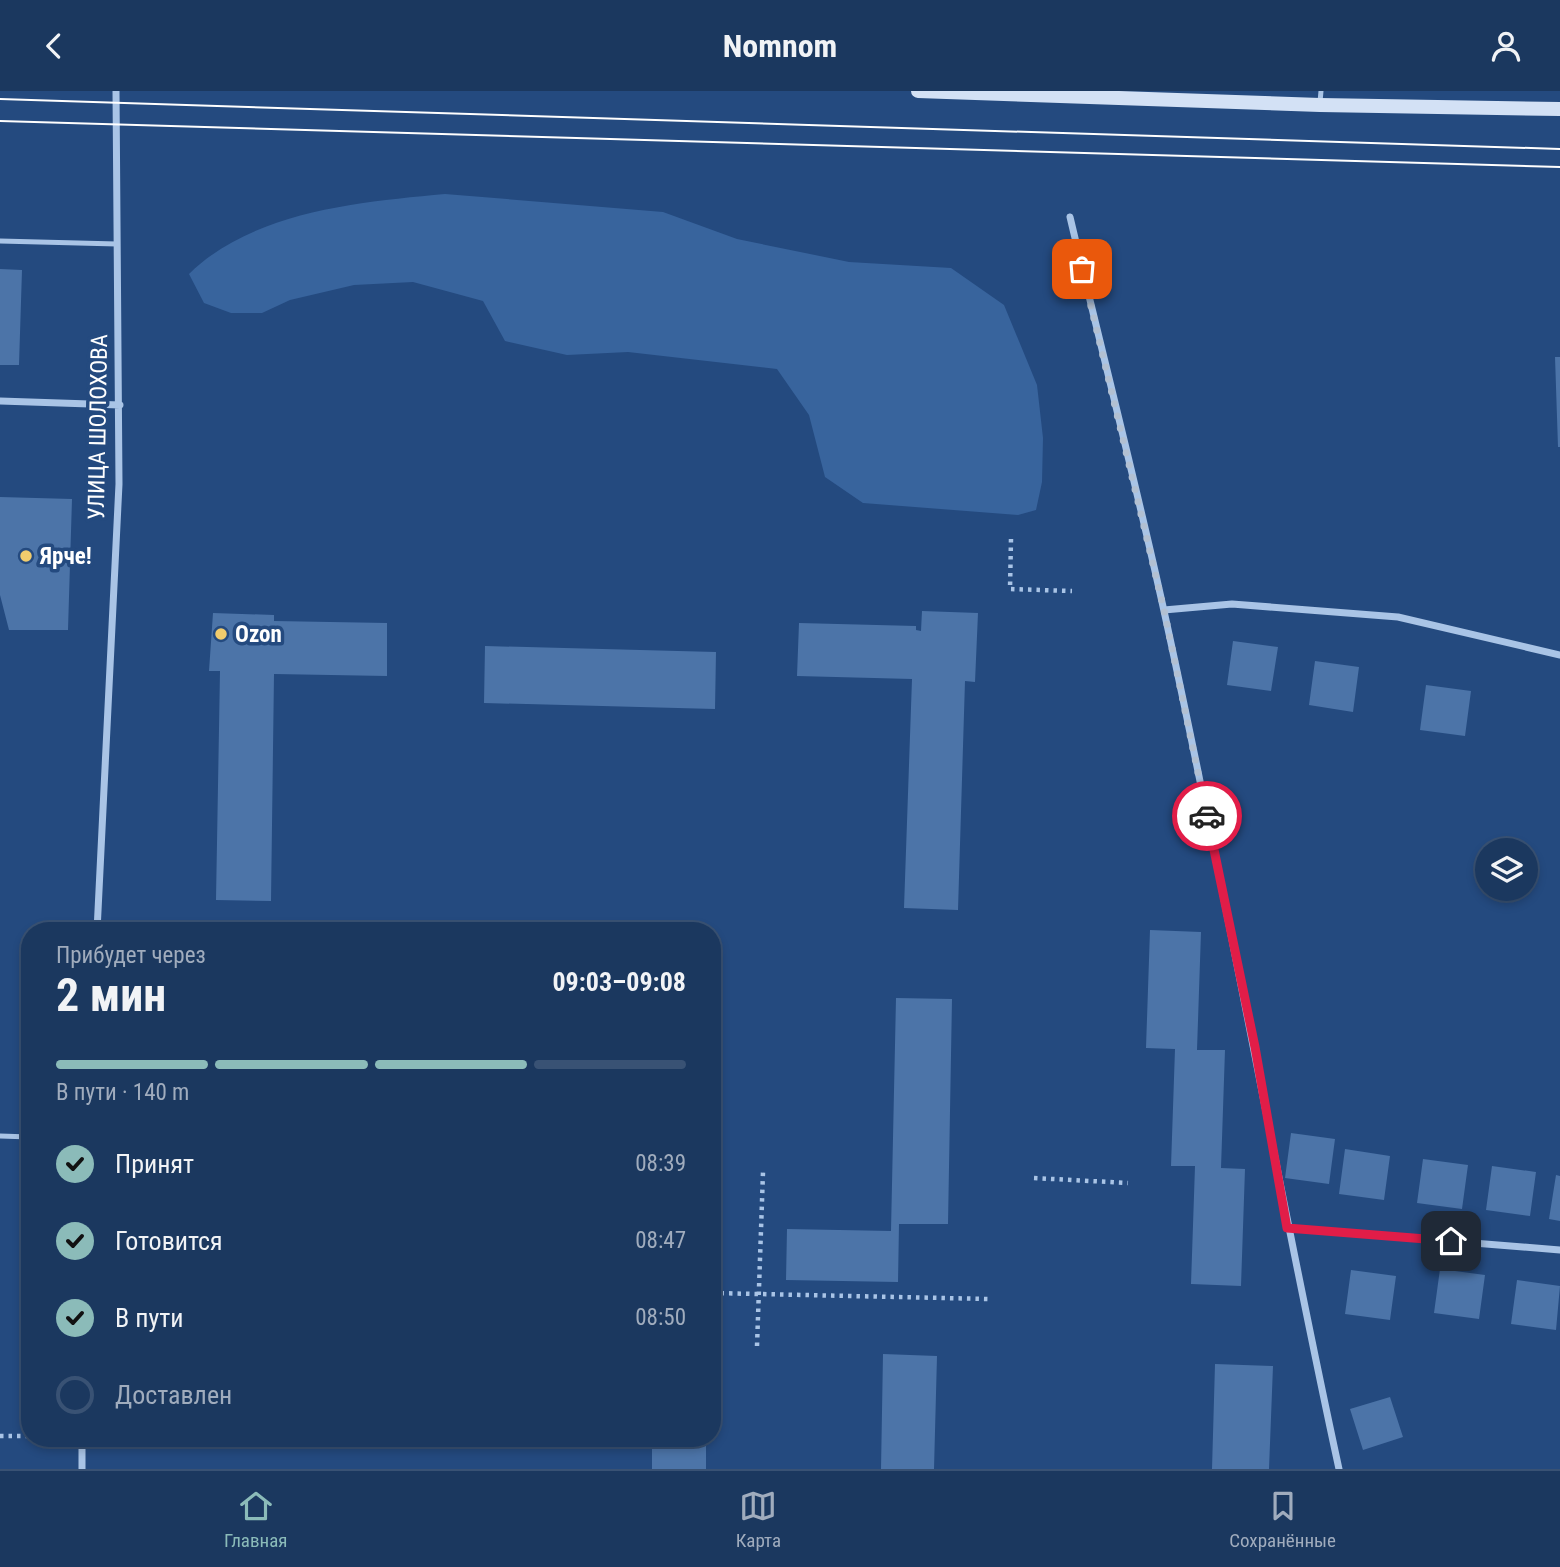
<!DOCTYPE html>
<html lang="ru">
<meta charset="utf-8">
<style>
:root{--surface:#1b385f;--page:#284368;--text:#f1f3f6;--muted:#a0acbd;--line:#395274;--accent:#8bbbb9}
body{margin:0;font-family:"Roboto Condensed",sans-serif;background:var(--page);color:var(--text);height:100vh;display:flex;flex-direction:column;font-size:26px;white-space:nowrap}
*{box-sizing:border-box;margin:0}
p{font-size:23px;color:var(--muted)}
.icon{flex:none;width:38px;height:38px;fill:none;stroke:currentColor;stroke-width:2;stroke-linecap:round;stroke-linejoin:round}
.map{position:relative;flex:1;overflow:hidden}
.details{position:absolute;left:21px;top:831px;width:700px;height:525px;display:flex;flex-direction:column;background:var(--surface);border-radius:28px;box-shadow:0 4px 10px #0003,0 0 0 2px var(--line)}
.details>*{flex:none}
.tools{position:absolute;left:1475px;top:747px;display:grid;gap:14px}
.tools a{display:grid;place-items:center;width:63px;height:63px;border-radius:50%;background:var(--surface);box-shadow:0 4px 10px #0003,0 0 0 2px var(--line);font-size:35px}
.pin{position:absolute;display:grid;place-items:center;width:60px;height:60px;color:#fff;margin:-30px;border-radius:14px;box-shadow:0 4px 10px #0006}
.courier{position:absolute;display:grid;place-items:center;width:70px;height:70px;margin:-35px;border:5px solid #e11d48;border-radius:50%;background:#fff;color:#222;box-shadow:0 2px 9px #0007}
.head em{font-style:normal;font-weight:700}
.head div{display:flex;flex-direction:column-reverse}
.head{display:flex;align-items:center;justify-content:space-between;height:119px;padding:0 35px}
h1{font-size:46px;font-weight:700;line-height:52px}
.bar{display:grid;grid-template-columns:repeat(4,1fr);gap:10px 7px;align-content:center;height:84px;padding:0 35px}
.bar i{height:9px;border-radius:5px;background:var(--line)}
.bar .current{background:var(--accent)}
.bar p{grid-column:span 4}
ol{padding:0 35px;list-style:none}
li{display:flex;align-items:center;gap:21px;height:77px}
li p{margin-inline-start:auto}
li .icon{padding:7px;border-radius:50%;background:var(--accent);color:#111;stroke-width:4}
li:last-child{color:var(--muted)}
li i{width:38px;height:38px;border:4px solid var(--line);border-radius:50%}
header{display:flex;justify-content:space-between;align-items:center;height:91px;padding:0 35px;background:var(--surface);font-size:32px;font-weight:700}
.dock{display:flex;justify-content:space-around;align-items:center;height:98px;border-top:2px solid var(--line);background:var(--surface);font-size:19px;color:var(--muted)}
.dock a{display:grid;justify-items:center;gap:4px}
.dock .current{color:var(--accent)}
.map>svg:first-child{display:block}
.green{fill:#38649d}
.building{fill:#4c74a8}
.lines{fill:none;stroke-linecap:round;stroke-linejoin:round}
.path{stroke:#a9c4e6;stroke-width:4.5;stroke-dasharray:3.5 5;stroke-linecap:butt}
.service{stroke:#a9c4e6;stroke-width:5}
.minor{stroke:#a9c4e6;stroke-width:7}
.secondary{stroke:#d3e1f5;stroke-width:14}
.tram{stroke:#fff;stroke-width:2}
.done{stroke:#b2c0d2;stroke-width:7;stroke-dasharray:0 12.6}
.route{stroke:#e11d48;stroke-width:9}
.poi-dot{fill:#f1cc6d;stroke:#244a7f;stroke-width:2.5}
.labels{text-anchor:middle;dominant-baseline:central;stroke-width:7;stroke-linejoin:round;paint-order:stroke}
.street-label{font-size:23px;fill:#fff;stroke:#244a7f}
.poi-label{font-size:23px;font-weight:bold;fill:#fff;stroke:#244a7f;text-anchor:start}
</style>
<header><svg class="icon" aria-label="back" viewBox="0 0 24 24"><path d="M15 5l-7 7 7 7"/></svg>Nomnom<svg class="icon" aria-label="person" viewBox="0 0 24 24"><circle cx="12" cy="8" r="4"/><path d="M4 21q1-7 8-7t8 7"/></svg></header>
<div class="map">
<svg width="1560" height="1378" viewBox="0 0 1560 1378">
<rect width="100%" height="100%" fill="#244a7f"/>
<path class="green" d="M445 103 663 121 737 148 849 171 951 177 1004 214 1037 294 1043 347 1042 391 1036 419 1018 424 863 412 825 386 809 324 777 278 628 261 567 264 505 250 483 210 413 191 354 194 290 209 262 222H231L204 212 189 183C253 120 360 111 445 103Z"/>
<path class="building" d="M0 178 22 179 19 274H0Z
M1555 266H1560V356H1558Z
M0 406 72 408 68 539H9L0 504Z
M922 520 978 522 975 591 965 590 958 819 904 817 912 588 797 585 799 532 916 535V539L921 540Z
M213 522 274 524V530L387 532V585L274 583 271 810 216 809 220 580H209Z
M1233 550 1278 556 1271 600 1227 594Z
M485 555 716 561 715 618 484 612Z
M1315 570 1359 576 1353 621 1309 614Z
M1426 594 1471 600 1465 645 1420 639Z
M1150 839 1201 841 1197 959H1225L1221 1077 1245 1078 1241 1195 1191 1193 1195 1075H1171L1175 958 1146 957Z
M896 907 952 908 948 1133H899L898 1191 786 1189 787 1138 891 1140Z
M1291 1042 1335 1048 1329 1093 1285 1087Z
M1345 1058 1390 1065 1384 1109 1339 1103Z
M1423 1068 1468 1074 1462 1118 1417 1112Z
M1492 1075 1536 1081 1530 1125 1486 1119Z
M1556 1084 1560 1085V1130L1549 1128Z
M1440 1178 1485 1184 1479 1228 1434 1222Z
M1351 1179 1396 1185 1390 1229 1345 1223Z
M1517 1189 1560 1195 1556 1239 1511 1233Z
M883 1263 937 1265 934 1378H881Z
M1215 1273 1273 1275 1269 1378H1212Z
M1390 1306 1403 1346 1363 1359 1350 1318Z
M569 1348 706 1349V1378H652V1351Z"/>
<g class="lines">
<path class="path" d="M1011 448 1010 498 1072 500
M1034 1087 1128 1092
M712 1202 989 1208
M757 1255 763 1081
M0 1345H30"/>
<path class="service" d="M1320 11 1321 0
M0 150 117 153
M0 1045 30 1046"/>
<path class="minor" d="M1070 126C1101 257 1135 388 1164 520 1227 805 1277 1093 1339 1378
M0 310 120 314
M1164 519 1232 513 1398 526 1560 564
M97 840 119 393 116 0
M1287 1137 1560 1159
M82 1378V1348"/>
<path class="secondary" d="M918 0 1320 14 1560 18"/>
<path class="tram" d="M0 8 1560 58
M0 30 1560 76"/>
</g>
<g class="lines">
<path class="done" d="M1082 178 1164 519 1207 725"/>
<path class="route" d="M1207 725 1255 956 1287 1137 1451 1150"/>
</g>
<g class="poi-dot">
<circle cx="26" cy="465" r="7"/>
<circle cx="221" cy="543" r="7"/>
</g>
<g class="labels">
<g class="street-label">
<text transform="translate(98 336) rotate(-89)">УЛИЦА ШОЛОХОВА</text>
</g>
<g class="poi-label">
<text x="40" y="465">Ярче!</text>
<text x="235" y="543">Ozon</text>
</g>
</g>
</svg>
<div class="tools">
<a><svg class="icon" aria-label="layers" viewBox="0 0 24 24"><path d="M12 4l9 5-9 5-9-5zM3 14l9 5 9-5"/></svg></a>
</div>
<div class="pin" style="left:1082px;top:178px;background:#ea580c"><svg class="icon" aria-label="bag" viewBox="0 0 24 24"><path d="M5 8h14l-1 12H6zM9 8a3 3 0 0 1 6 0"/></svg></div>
<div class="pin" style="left:1451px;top:1150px;background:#1f2937"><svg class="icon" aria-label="home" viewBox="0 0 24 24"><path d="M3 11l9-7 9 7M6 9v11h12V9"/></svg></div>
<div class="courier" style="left:1207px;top:725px"><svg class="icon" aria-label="car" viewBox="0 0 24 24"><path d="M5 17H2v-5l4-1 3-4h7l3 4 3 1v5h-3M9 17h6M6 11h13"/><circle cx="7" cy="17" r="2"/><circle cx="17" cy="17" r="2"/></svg></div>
<section class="details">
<div class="head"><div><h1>2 мин</h1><p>Прибудет через</p></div><em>09:03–09:08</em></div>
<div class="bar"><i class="current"></i><i class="current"></i><i class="current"></i><i></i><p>В пути · 140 m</p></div>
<ol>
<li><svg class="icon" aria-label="check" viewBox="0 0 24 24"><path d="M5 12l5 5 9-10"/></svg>Принят<p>08:39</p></li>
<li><svg class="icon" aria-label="check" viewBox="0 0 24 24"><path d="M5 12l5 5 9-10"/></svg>Готовится<p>08:47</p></li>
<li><svg class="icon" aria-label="check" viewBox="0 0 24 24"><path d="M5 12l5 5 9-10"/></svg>В пути<p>08:50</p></li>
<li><i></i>Доставлен</li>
</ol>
</section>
</div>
<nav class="dock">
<a class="current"><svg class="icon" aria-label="home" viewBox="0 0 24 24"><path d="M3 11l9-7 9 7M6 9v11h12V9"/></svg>Главная</a>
<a><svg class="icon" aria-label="map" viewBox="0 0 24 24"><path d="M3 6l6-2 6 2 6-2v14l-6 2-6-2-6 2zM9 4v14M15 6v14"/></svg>Карта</a>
<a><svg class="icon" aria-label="saved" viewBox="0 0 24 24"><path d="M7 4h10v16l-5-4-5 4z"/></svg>Сохранённые</a>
</nav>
